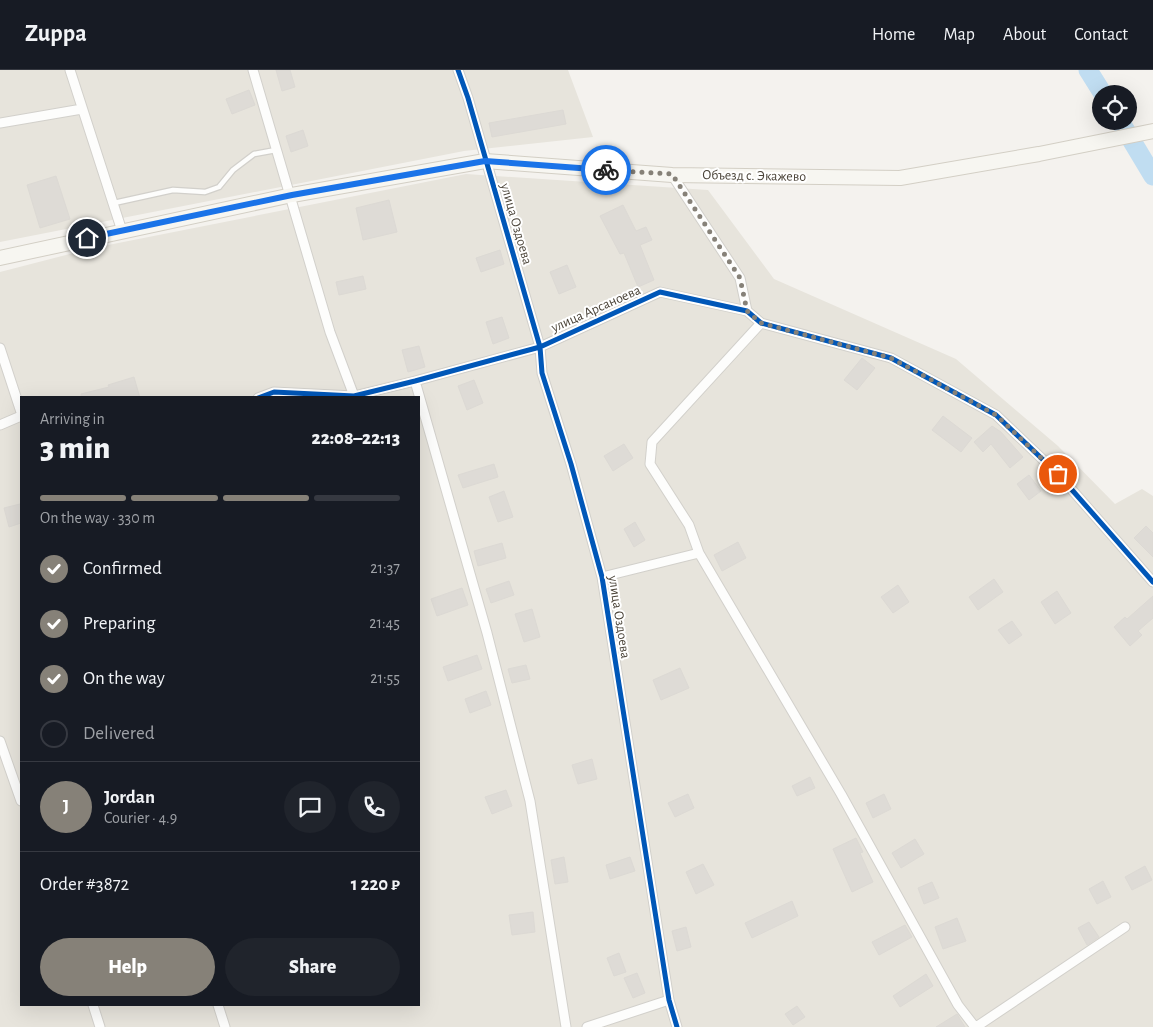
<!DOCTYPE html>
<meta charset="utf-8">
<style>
:root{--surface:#171b24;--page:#20242c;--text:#f1f3f6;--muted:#9ea1a6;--line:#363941;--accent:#868178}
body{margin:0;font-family:"Alegreya Sans",sans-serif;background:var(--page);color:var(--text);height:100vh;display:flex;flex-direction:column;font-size:19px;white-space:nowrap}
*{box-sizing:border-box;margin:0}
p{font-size:16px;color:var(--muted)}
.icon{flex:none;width:28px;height:28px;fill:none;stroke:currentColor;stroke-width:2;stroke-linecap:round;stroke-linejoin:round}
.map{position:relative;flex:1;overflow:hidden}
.sheet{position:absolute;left:20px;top:326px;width:400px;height:610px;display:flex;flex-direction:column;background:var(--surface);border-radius:0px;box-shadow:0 5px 20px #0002}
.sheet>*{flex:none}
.fabs{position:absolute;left:1092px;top:15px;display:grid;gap:10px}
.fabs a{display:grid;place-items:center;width:45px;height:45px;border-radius:50%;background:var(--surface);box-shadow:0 5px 20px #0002;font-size:25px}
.pin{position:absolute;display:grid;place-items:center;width:42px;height:42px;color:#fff;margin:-21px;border:2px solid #fff;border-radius:50%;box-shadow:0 1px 5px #0007}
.courier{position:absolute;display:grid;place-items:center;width:50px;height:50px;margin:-25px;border:4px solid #1a73e8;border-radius:50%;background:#fff;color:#222;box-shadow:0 1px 6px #0007}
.summary em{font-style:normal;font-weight:800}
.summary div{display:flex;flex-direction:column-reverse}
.summary{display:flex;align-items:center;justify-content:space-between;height:85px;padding:0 20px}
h1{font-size:32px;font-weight:800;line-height:38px}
.bar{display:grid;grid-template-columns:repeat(4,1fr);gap:8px 5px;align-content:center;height:60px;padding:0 20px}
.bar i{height:6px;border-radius:4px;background:var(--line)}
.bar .selected{background:var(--accent)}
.bar p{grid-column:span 4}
.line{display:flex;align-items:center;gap:12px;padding:0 20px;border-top:1px solid var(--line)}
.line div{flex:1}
.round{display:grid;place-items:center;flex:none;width:52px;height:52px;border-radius:26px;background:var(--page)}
ol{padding:0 20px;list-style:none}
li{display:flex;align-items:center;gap:15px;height:55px}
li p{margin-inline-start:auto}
li .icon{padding:5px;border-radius:50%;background:var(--accent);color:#fff;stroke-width:4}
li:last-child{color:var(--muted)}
li i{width:28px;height:28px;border:2px solid var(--line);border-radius:50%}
.cta{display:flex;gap:10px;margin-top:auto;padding:10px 20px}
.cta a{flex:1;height:58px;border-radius:30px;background:var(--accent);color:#fff;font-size:20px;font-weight:800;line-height:58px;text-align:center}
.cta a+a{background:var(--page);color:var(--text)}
header{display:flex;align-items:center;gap:30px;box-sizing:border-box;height:70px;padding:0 25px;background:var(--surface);border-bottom:1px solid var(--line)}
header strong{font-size:24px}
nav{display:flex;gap:28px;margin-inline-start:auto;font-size:18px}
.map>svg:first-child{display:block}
.residential{fill:#e7e4dc;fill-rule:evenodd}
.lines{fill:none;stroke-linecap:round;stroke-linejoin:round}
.river{stroke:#c0ddf1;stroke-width:19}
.building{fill:#dedbd6;stroke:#dcd9d4}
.service-casing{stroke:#d2d0cb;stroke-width:7}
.minor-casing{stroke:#d2d0cb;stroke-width:11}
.secondary-casing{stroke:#d3cfc5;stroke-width:16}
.service{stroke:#fdfdfc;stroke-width:4.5}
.minor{stroke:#fdfdfc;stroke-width:9}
.secondary{stroke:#f7f6f1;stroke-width:14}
.cycleway-casing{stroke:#fff;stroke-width:8}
.cycleway{stroke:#0057b8;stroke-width:5}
.done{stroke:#868178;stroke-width:5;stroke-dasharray:0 9}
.route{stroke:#1a73e8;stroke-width:6}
.labels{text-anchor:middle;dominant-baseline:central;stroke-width:4;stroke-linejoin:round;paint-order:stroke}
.street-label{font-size:14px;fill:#4b4439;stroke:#fff}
</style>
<header>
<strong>Zuppa</strong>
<nav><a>Home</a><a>Map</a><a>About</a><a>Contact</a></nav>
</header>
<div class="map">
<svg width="1153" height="957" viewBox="0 0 1153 957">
<rect width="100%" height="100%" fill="#f4f2ee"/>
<path class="residential" d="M0 0H568L593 67 464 81 0 172Z
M466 104 708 120 774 209 956 289 1058 376 1115 434 1142 419 1153 426V957H0V202L93 178ZM21 328H419V935H21Z"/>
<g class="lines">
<path class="river" d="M1088 0 1103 24
M1120 51 1153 106"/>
</g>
<path class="building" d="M276 0H290L295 17 282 21Z
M249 20 255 35 232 44 226 29Z
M563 40 566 54 492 67 489 53Z
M303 60 308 76 291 82 286 66Z
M56 106 70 149 40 158 27 115Z
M389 130 397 162 363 170 356 138Z
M623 135 636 161 646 157 652 170 640 175 654 210 638 217 624 183 620 184 600 146Z
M500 180 504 194 481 202 476 188Z
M567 195 576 217 559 224 550 202Z
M363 206 366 219 339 225 336 212Z
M502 247 509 268 493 274 486 252Z
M419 276 425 297 408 302 402 280Z
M862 288 875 298 857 320 844 310Z
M134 307 140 328H81V324L109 317 108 315Z
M474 310 483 333 467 340 458 316Z
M943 346 972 368 961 382 932 360Z
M992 356 1001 362 1023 387 1010 398 991 374 983 382 974 372Z
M624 374 633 388 613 401 604 386Z
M494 394 498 407 463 418 458 405Z
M1029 405 1041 421 1029 430 1017 414Z
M504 421 513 447 498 452 489 427Z
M20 434 21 453 9 457 4 438Z
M635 452 645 470 634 477 624 459Z
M1146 456 1153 463V487L1134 468Z
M738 472 746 488 722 501 714 485Z
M502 473 506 488 478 496 474 481Z
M994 509 1003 522 978 540 969 527Z
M509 511 514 525 491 533 486 519Z
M898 515 909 532 893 543 881 527Z
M462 518 468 535 437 546 431 529Z
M1057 521 1071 543 1055 554 1041 532Z
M1153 526V548L1138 561 1142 565 1130 576 1114 557 1125 547 1127 549Z
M532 539 540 567 524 572 515 544Z
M1012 551 1022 565 1009 574 998 560Z
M477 585 482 599 448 611 443 597Z
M526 595 530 609 512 613 508 599Z
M680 598 689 618 661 630 653 610Z
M486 621 491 635 470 643 465 629Z
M592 689 597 709 578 714 572 695Z
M810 707 815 718 797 726 792 716Z
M506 720 512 736 492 744 485 727Z
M688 724 694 738 675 747 668 733Z
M884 724 891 739 873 748 866 733Z
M856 768 863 782 860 783 873 812 852 822 833 779Z
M915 769 924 784 901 798 892 783Z
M564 787 568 812 555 814 551 790Z
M630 787 635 801 610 809 606 795Z
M703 794 714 815 696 824 686 802Z
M1145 796 1152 810 1132 820 1125 807Z
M1103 811 1111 827 1097 834 1089 819Z
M932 812 939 828 924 834 918 818Z
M792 831 798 846 752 868 745 853Z
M533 842 535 862 512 865 509 845Z
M957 848 966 871 943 879 935 857Z
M1089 852 1099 867 1087 875 1078 858Z
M905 855 912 867 879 885 872 872Z
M686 857 691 877 677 881 672 861Z
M619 883 626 902 614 906 607 888Z
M637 903 645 923 633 928 624 908Z
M926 904 933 916 900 937 893 926Z
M797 936 805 947 793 955 785 944Z
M957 944 965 957H936Z"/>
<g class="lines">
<g class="service-casing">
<path id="service" d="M114 133 173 120 205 122 219 117 233 100 254 84 276 80"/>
</g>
<g class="minor-casing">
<path id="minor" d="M70 0 122 161
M253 0 330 262 354 326
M458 0 468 28 540 277 542 303 571 394 602 507 669 930 677 957
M0 53 82 39
M672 105 740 208 747 241
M0 278 21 342
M415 311 487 563 530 731 566 957
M258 328 274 322 354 326 415 311 540 277 660 222 747 241 761 253 891 288 996 345 1058 404 1153 512
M0 355 21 346
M699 483 689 455 650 394 652 372 761 253
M602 507 699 483 841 724 958 935 975 957
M0 671 21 731
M93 935 100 957
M218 935 225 957
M587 957 669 930
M976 957 1125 857"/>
</g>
<g class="secondary-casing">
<path id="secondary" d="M0 188 292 125 485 91 672 105 900 108 1039 84 1153 61"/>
</g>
<use href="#service" class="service"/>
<use href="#minor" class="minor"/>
<use href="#secondary" class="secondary"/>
<g class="cycleway-casing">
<path id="cycleway" d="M458 0 468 28 540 277 542 303 571 394 602 507 669 930 677 957
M258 328 274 322 354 326 415 311 540 277 660 222 747 241 761 253 891 288 996 345 1058 404 1153 512"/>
</g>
<use href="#cycleway" class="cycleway"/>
</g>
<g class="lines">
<path class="done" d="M606 100 672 104 740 208 747 241 761 253 891 288 996 345 1058 404"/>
<path class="route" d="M87 168 292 125 485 91 606 100"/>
</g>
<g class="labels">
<g class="street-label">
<text transform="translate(754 106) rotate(1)">Объезд с. Экажево</text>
<text transform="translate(516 154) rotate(74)">улица Оздоева</text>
<text transform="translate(596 239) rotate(-24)">улица Арсаноева</text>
<text transform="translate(619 547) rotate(81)">улица Оздоева</text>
</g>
</g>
</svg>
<div class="fabs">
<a><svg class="icon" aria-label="locate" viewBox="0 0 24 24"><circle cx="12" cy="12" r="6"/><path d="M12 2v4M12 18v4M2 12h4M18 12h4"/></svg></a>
</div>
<div class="pin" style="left:1058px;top:404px;background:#ea580c"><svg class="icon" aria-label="bag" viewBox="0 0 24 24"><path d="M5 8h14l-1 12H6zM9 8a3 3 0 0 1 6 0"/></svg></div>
<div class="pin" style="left:87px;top:168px;background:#1f2937"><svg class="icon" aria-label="home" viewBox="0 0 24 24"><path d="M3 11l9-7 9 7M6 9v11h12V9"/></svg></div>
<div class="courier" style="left:606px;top:100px"><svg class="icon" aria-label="bike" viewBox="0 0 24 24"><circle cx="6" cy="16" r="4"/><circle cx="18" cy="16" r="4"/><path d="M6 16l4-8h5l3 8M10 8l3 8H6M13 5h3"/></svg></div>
<section class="sheet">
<div class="summary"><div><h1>3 min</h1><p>Arriving in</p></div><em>22:08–22:13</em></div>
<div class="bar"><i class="selected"></i><i class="selected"></i><i class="selected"></i><i></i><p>On the way · 330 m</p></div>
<ol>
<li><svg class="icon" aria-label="check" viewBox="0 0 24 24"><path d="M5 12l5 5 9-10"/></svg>Confirmed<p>21:37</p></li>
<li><svg class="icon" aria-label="check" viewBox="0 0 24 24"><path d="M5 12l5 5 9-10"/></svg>Preparing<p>21:45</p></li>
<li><svg class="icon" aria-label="check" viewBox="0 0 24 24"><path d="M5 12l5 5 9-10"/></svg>On the way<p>21:55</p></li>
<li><i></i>Delivered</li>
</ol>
<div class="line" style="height:90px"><b class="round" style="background:var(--accent);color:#fff">J</b><div><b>Jordan</b><p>Courier · 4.9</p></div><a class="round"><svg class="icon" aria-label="chat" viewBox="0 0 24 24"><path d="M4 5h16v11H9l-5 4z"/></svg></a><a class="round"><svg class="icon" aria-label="phone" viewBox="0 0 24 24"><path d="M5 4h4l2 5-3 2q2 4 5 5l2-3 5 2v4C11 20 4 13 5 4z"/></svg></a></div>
<div class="line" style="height:65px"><div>Order #3872</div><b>1 220 ₽</b></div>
<div class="cta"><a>Help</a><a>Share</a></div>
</section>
</div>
